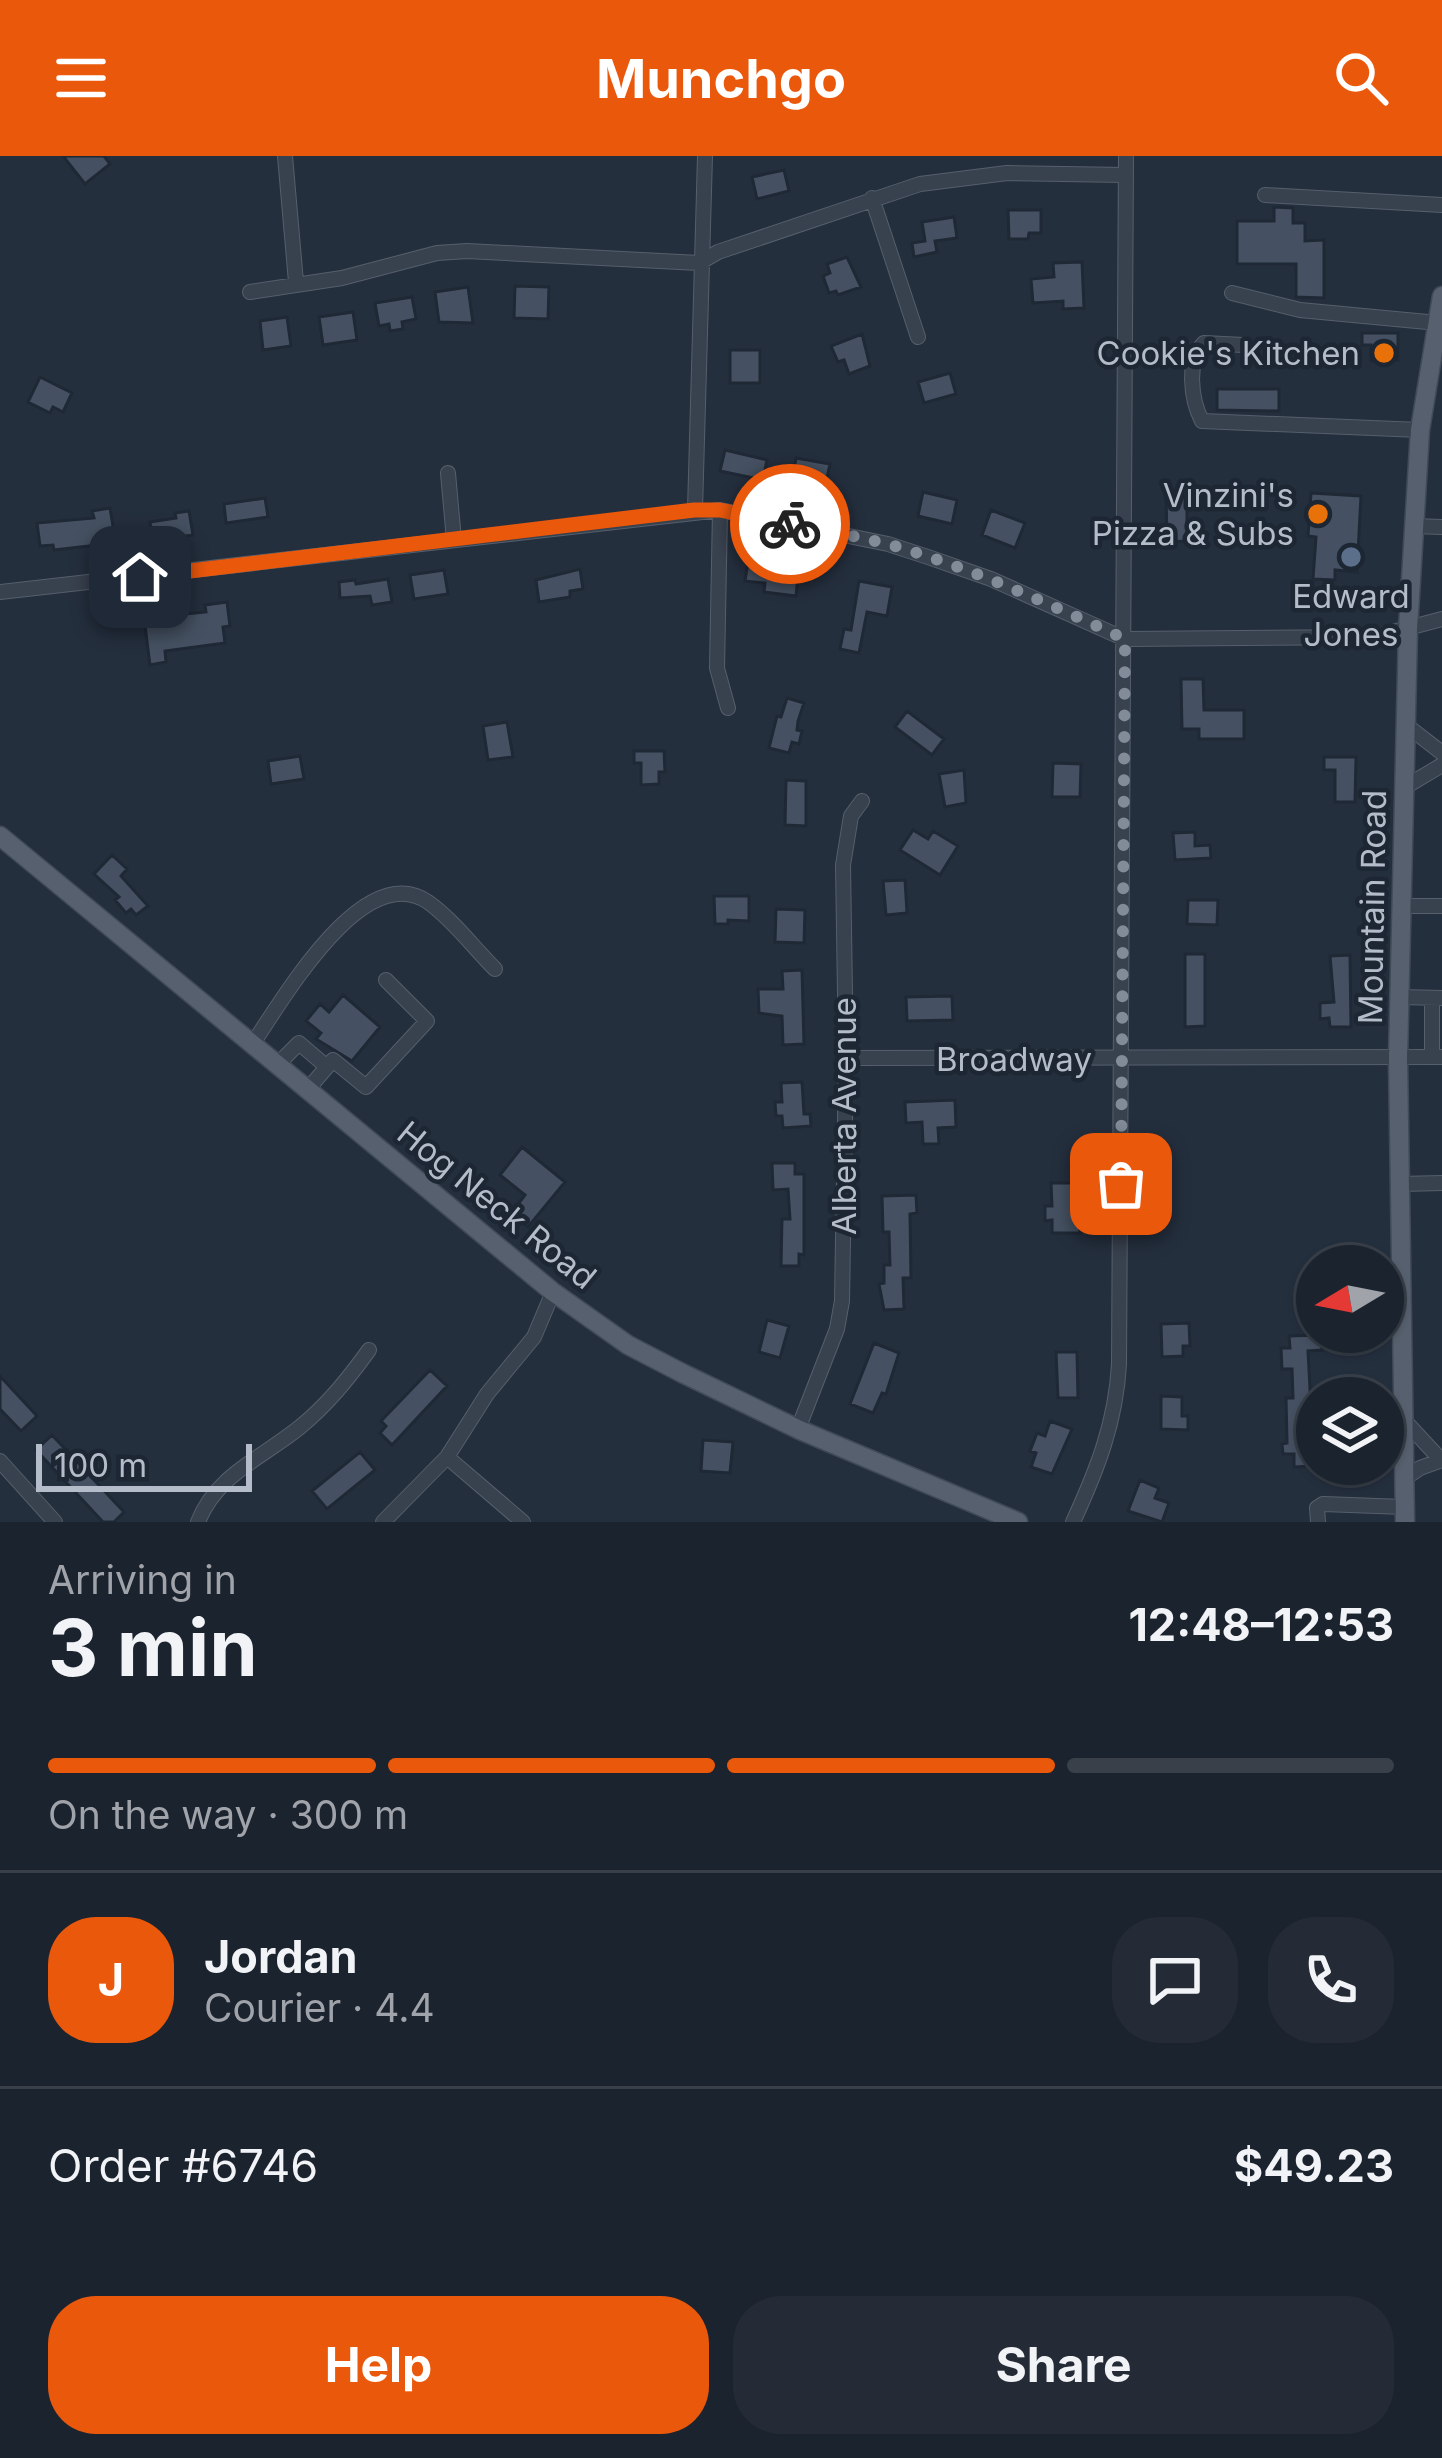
<!DOCTYPE html>
<meta charset="utf-8">
<style>
:root{--surface:#1b232e;--page:#242b36;--text:#f1f3f6;--muted:#a0a4aa;--line:#39404a;--accent:#ea580c}
body{margin:0;font-family:Inter,sans-serif;background:var(--page);color:var(--text);height:100vh;display:flex;flex-direction:column;font-size:45px;white-space:nowrap}
*{box-sizing:border-box;margin:0}
p{font-size:39px;color:var(--muted)}
.icon{flex:none;width:66px;height:66px;fill:none;stroke:currentColor;stroke-width:2;stroke-linecap:round;stroke-linejoin:round}
.map{position:relative;height:1366px;overflow:hidden}
.sheet{display:flex;flex-direction:column;background:var(--surface);flex:1}
.sheet>*{flex:none}
.needle{width:78px;rotate:260deg}
.controls{position:absolute;left:1296px;top:1089px;display:grid;gap:24px}
.controls a{display:grid;place-items:center;width:108px;height:108px;border-radius:50%;background:var(--surface);box-shadow:0 3px 9px #0004,0 0 0 3px var(--line);font-size:60px}
.scale{position:absolute;left:36px;bottom:30px;width:216px;box-sizing:border-box;padding-left:12px;border:6px solid #b4bcc9;border-top:0;font-size:33px;line-height:42px;white-space:nowrap;color:#b4bcc9;-webkit-text-stroke:9px #1d2633;paint-order:stroke}
.pin{position:absolute;display:grid;place-items:center;width:102px;height:102px;color:#fff;margin:-51px;border-radius:24px;box-shadow:0 6px 18px #0006}
.courier{position:absolute;display:grid;place-items:center;width:120px;height:120px;margin:-60px;border:9px solid #ea580c;border-radius:50%;background:#fff;color:#222;box-shadow:0 3px 15px #0007}
.headline em{font-style:normal;font-weight:700}
.headline div{display:flex;flex-direction:column-reverse}
.headline{display:flex;align-items:center;justify-content:space-between;height:204px;padding:0 48px}
h1{font-size:78px;font-weight:700;line-height:90px}
.bar{display:grid;grid-template-columns:repeat(4,1fr);gap:18px 12px;align-content:center;height:144px;padding:0 48px}
.bar i{height:15px;border-radius:9px;background:var(--line)}
.bar .on{background:var(--accent)}
.bar p{grid-column:span 4}
.line{display:flex;align-items:center;gap:30px;padding:0 48px;border-top:3px solid var(--line)}
.line div{flex:1}
.round{display:grid;place-items:center;flex:none;width:126px;height:126px;border-radius:48px;background:var(--page)}
.cta{display:flex;gap:24px;margin-top:auto;padding:24px 48px}
.cta a{flex:1;height:138px;border-radius:48px;background:var(--accent);color:#fff;font-size:48px;font-weight:700;line-height:138px;text-align:center}
.cta a+a{background:var(--page);color:var(--text)}
header{display:flex;justify-content:space-between;align-items:center;height:156px;padding:0 48px;background:var(--accent);color:#fff;font-size:54px;font-weight:700}
.map>svg:first-child{display:block}
.building{fill:#455162;stroke:#1f2835;stroke-width:3}
.lines{fill:none;stroke-linecap:round;stroke-linejoin:round}
.minor-casing{stroke:#565f6c;stroke-width:16}
.major-casing{stroke:#414a57;stroke-width:21}
.minor{stroke:#38414e;stroke-width:14}
.major{stroke:#56606e;stroke-width:18}
.done{stroke:#828b98;stroke-width:12;stroke-dasharray:0 21.6}
.route{stroke:#ea580c;stroke-width:15}
.food-dot{fill:#e8710a;stroke:#1d2633;stroke-width:4.5}
.service-dot{fill:#5c6f8a;stroke:#1d2633;stroke-width:4.5}
.labels{text-anchor:middle;dominant-baseline:central;stroke-width:9;stroke-linejoin:round;paint-order:stroke}
.poi-label{font-size:33px;fill:#b4bcc9;stroke:#1d2633;text-anchor:end}
.street-label{font-size:33px;fill:#b4bcc9;stroke:#1d2633}
</style>
<header><svg class="icon" aria-label="menu" viewBox="0 0 24 24"><path d="M4 6h16M4 12h16M4 18h16"/></svg>Munchgo<svg class="icon" aria-label="search" viewBox="0 0 24 24"><circle cx="10" cy="10" r="6"/><path d="M15 15l6 6"/></svg></header>
<div class="map">
<svg width="1442" height="1366" viewBox="0 0 1442 1366">
<rect width="100%" height="100%" fill="#242f3e"/>
<path class="building" d="M63 0H104L110 8 85 28Z
M784 14 789 35 757 43 752 21Z
M1274 51 1293 52V67H1305V85L1324 84V142L1296 141V108H1237V65H1274Z
M1008 54H1041V77H1029L1028 83H1009Z
M954 61 957 82 935 85 937 96 914 101 912 87 925 85 922 66Z
M847 101 861 131 838 139 836 135 829 137 823 120 830 117 827 108Z
M1082 106 1084 152 1063 153V145L1033 147 1031 123 1054 121 1053 107Z
M515 130 549 131 548 163 514 162Z
M468 131 473 167 439 166 435 136Z
M412 141 416 163 402 166 403 173 390 175 389 168 379 170 375 147Z
M353 156 357 184 323 189 319 161Z
M287 161 291 190 263 194 260 165Z
M1362 177H1398V204L1371 205V189H1362Z
M862 178 870 210 849 218 844 204 838 206 831 190Z
M730 194H760V227H730Z
M950 217 956 238 924 247 918 226Z
M40 221 72 237 63 256 53 251 50 257 28 246Z
M1217 233H1279V255L1217 254Z
M725 294 767 304 763 324 720 315Z
M796 302 830 308 824 336 791 330Z
M1166 335H1187V385L1167 386Z
M923 336 957 344 952 368 918 360Z
M1311 337 1361 340 1357 416 1335 414V424L1313 423 1316 381 1308 380Z
M265 342 268 361 226 367 224 348Z
M110 352 115 382 89 390 54 394 53 389 40 390 37 367 94 362 92 355Z
M991 354 1025 367 1015 392 982 379Z
M189 355 193 379 153 385 150 366 176 362 175 357Z
M748 405 799 411 796 440 764 436 765 427 745 425Z
M580 413 583 433 570 435V441L539 446 536 424Z
M444 414 448 438 414 443 410 419Z
M388 423 392 446 372 449 370 440 340 442 339 426 355 424 356 428Z
M859 425 892 431 887 460 867 456 859 497 840 493 844 473 851 474Z
M227 446 230 470 223 471 225 487 165 495 166 506 150 509 144 462 206 456 205 449Z
M1181 523H1203L1204 554H1244V583H1199V573H1182Z
M787 542 804 547 798 565 797 574 802 575 799 588 792 586 789 597 769 592 777 560 781 561Z
M907 555 944 583 932 599 895 571Z
M507 566 513 601 488 604 483 570Z
M634 595H664L665 616H659V628L641 629V607H634Z
M300 600 304 623 271 628 268 605Z
M1324 601H1356L1355 646H1335V614H1324Z
M1053 607 1081 608 1080 641H1052Z
M964 614 966 647 945 651 939 618Z
M786 624 806 625V670L785 669Z
M913 674 928 683 933 675 958 690 940 719 900 694Z
M1195 676V690L1210 689 1211 702 1175 704 1173 677Z
M112 699 127 713 121 720 148 750 136 759 131 753 126 757 115 744 119 741 94 718Z
M905 724 907 757 886 759 883 725Z
M714 740H749V765L728 764V768H715Z
M1188 744H1218L1217 769 1187 768Z
M776 753 805 754 804 787 775 786Z
M1185 798H1205V870L1185 871Z
M1350 799 1351 871H1330L1329 862 1320 863V847L1334 846 1330 800Z
M802 814 804 888 783 889 782 860 759 857 758 833H783L782 815Z
M343 839 380 871 352 905 316 883 321 877 306 865 320 848 329 856Z
M952 840 953 864 907 865 906 841Z
M802 926 804 958H810L811 970 783 972 782 960H776L775 946H782L781 927Z
M955 944 956 971 938 972 939 988H923L922 966 906 967 905 946Z
M522 991 565 1026 528 1071 511 1057 525 1039 500 1019Z
M772 1007H795V1018H804V1099L799 1098V1110H781L782 1063H790L788 1033 773 1034Z
M1051 1027H1079L1080 1077H1052V1064L1045 1065V1050H1052Z
M916 1039 917 1057 910 1058 911 1122H903L904 1153 884 1154 879 1128 884 1127V1109H890L889 1076H883L882 1040Z
M767 1164 789 1170 780 1202 759 1196Z
M1189 1167 1190 1190H1183V1200L1162 1201 1161 1168Z
M1321 1179 1322 1194 1308 1195 1314 1310 1294 1311V1298H1283L1282 1288 1287 1287 1286 1242H1293L1292 1213H1282L1281 1192H1290L1289 1180Z
M874 1187 899 1197 886 1238 882 1237 873 1257 850 1248Z
M1056 1196H1077L1078 1242H1058Z
M430 1214 447 1230 392 1289 380 1277 386 1270 381 1265Z
M0 1220 37 1260 21 1275 0 1253Z
M1161 1240 1182 1241V1260H1188V1274L1161 1273Z
M1050 1265 1072 1273 1052 1318 1031 1311 1036 1297 1030 1295 1037 1277 1045 1280Z
M52 1279 124 1356 114 1366H103L36 1294Z
M703 1284 733 1286 730 1317 701 1315Z
M360 1296 375 1314 327 1353 312 1335Z
M1140 1324 1159 1332 1155 1342 1169 1347 1162 1366 1128 1355Z"/>
<g class="lines">
<g class="minor-casing">
<path id="minor" d="M285 0 296 126
M1265 39 1442 49
M872 42 918 181
M250 136 342 122 437 97 467 95 699 107 718 96 920 28 1007 17 1126 19
M1232 137 1300 154 1438 167
M1243 189 1204 187C1186 205 1191 244 1202 265L1420 274
M448 317 454 384
M695 354 705 0
M720 354 717 512 728 552
M1414 370 1442 371
M0 436 720 354 888 388 928 401 991 423 1125 483 1374 481 1442 463
M1406 569 1442 597
M1405 631 1442 609
M1402 750H1442
M1400 841 1442 842
M1432 842V901
M253 887C283 844 363 702 428 746 452 763 474 792 495 813
M846 902 1442 901
M278 908 299 887 327 911
M308 933 333 904 366 931 427 865 386 824
M1400 1028 1442 1027
M1404 1264 1441 1304
M798 1273 837 1173 842 1145 846 902 843 709 851 660 862 645
M447 1301 523 1366
M0 1305 55 1366
M1404 1323 1420 1312 1442 1304
M198 1366C216 1319 262 1302 300 1271 328 1248 348 1223 369 1194
M383 1366 447 1301 487 1238 534 1181 553 1136
M1073 1366C1097 1314 1116 1266 1119 1208L1126 0
M1318 1366 1317 1352 1323 1348 1404 1351"/>
</g>
<g class="major-casing">
<path id="major" d="M0 680 553 1136 628 1189 682 1217 800 1274 1018 1366
M1405 1366 1398 902 1408 473 1420 274 1442 140"/>
</g>
<use href="#minor" class="minor"/>
<use href="#major" class="major"/>
</g>
<g class="lines">
<path class="done" d="M790 368C823 375 858 380 891 389 972 412 1049 448 1125 483L1121 1028"/>
<path class="route" d="M140 421 694 354H720L790 368"/>
</g>
<g class="food-dot">
<circle cx="1384" cy="197" r="12"/>
<circle cx="1318" cy="358" r="12"/>
</g>
<circle class="service-dot" cx="1351" cy="401" r="12"/>
<g class="labels">
<g class="poi-label">
<text x="1360" y="197">Cookie's Kitchen</text>
<text x="1294" y="339">Vinzini's<tspan x="1294" dy="38">Pizza &amp; Subs</tspan></text>
<text x="1351" y="440" text-anchor="middle">Edward<tspan x="1351" dy="38">Jones</tspan></text>
</g>
<g class="street-label">
<text transform="translate(1372 751) rotate(-89)">Mountain Road</text>
<text x="1014" y="903">Broadway</text>
<text transform="translate(844 960) rotate(-90)">Alberta Avenue</text>
<text transform="translate(497 1049) rotate(39)">Hog Neck Road</text>
</g>
</g>
</svg>
<div class="controls">
<a><svg class="needle" viewBox="-14 -14 28 28"><path d="M0-13l5 13h-10z" fill="#e53935"/><path d="M0 13l5-13h-10z" fill="#a0a4aa"/></svg></a>
<a><svg class="icon" aria-label="layers" viewBox="0 0 24 24"><path d="M12 4l9 5-9 5-9-5zM3 14l9 5 9-5"/></svg></a>
</div>
<div class="scale">100 m</div>
<div class="pin" style="left:1121px;top:1028px;background:#ea580c"><svg class="icon" aria-label="bag" viewBox="0 0 24 24"><path d="M5 8h14l-1 12H6zM9 8a3 3 0 0 1 6 0"/></svg></div>
<div class="pin" style="left:140px;top:421px;background:#1f2937"><svg class="icon" aria-label="home" viewBox="0 0 24 24"><path d="M3 11l9-7 9 7M6 9v11h12V9"/></svg></div>
<div class="courier" style="left:790px;top:368px"><svg class="icon" aria-label="bike" viewBox="0 0 24 24"><circle cx="6" cy="16" r="4"/><circle cx="18" cy="16" r="4"/><path d="M6 16l4-8h5l3 8M10 8l3 8H6M13 5h3"/></svg></div>
</div>
<section class="sheet">
<div class="headline"><div><h1>3 min</h1><p>Arriving in</p></div><em>12:48–12:53</em></div>
<div class="bar"><i class="on"></i><i class="on"></i><i class="on"></i><i></i><p>On the way · 300 m</p></div>
<div class="line" style="height:216px"><b class="round" style="background:var(--accent);color:#fff">J</b><div><b>Jordan</b><p>Courier · 4.4</p></div><a class="round"><svg class="icon" aria-label="chat" viewBox="0 0 24 24"><path d="M4 5h16v11H9l-5 4z"/></svg></a><a class="round"><svg class="icon" aria-label="phone" viewBox="0 0 24 24"><path d="M5 4h4l2 5-3 2q2 4 5 5l2-3 5 2v4C11 20 4 13 5 4z"/></svg></a></div>
<div class="line" style="height:156px"><div>Order #6746</div><b>$49.23</b></div>
<div class="cta"><a>Help</a><a>Share</a></div>
</section>
